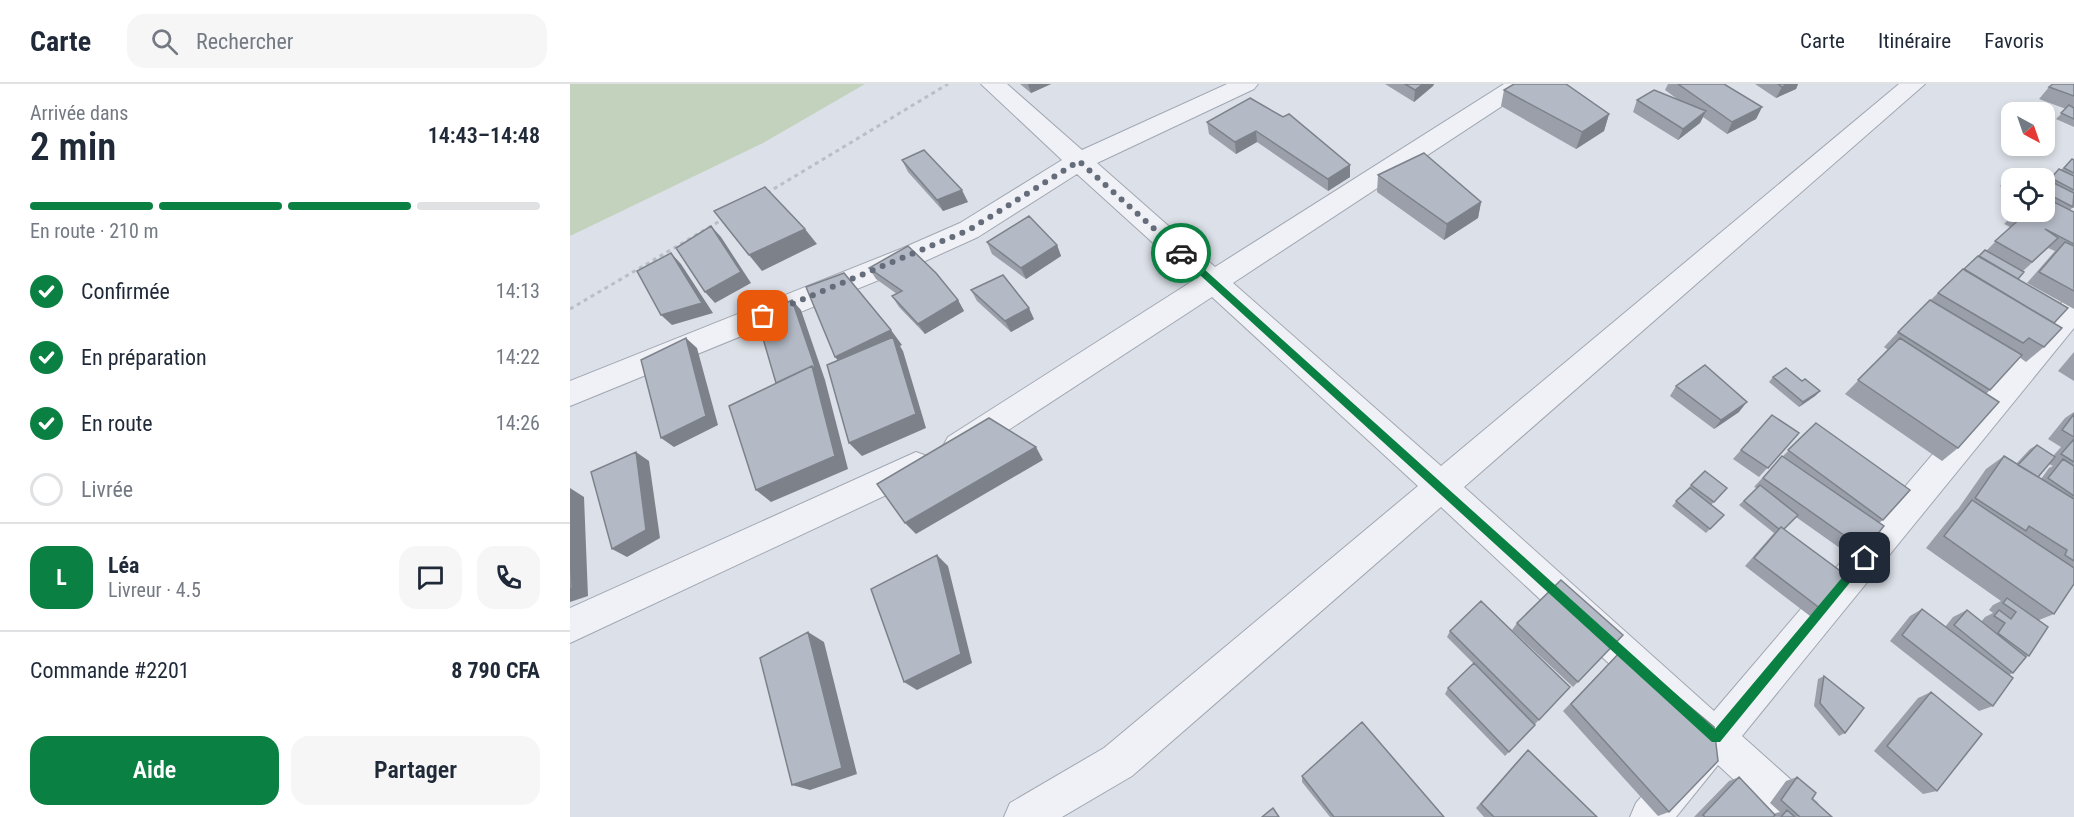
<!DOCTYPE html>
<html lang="fr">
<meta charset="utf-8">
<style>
:root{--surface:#fff;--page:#f6f6f7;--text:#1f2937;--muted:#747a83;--line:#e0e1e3;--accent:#0b8043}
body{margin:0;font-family:"Roboto Condensed",sans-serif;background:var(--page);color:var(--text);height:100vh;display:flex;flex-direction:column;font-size:22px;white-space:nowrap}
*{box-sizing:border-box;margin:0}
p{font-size:20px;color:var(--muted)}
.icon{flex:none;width:33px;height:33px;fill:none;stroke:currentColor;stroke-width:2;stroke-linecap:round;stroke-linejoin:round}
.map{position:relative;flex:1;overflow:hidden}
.panel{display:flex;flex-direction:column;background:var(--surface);width:570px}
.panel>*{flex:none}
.needle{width:39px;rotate:140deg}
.tools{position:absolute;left:1431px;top:18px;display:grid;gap:12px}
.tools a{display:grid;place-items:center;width:54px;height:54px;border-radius:12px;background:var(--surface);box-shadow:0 3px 9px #0003;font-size:30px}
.pin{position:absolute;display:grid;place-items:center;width:51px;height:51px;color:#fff;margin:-26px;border-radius:12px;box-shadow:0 3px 9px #0006}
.courier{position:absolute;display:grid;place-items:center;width:60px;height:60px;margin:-30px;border:4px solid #0b8043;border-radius:50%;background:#fff;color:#222;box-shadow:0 2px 8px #0007}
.summary em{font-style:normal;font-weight:600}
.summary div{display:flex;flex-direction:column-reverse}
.summary{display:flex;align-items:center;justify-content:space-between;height:102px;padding:0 30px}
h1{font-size:39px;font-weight:600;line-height:45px}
.bar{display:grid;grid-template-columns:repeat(4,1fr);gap:9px 6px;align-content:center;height:72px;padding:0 30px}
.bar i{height:8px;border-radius:4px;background:var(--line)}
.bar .active{background:var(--accent)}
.bar p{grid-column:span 4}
.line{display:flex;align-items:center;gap:15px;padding:0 30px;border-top:2px solid var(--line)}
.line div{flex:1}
.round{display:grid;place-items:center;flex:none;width:63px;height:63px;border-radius:18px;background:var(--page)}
ol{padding:0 30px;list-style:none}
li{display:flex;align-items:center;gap:18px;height:66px}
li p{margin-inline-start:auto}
li .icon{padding:6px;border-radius:50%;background:var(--accent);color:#fff;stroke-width:4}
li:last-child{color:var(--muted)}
li i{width:33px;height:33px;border:3px solid var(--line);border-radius:50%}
.action{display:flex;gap:12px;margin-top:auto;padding:12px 30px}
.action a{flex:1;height:69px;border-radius:18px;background:var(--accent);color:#fff;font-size:24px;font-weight:600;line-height:69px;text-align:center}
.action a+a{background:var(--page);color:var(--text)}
header{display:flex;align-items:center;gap:36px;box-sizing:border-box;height:84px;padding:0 30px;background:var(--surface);border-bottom:2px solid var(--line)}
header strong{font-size:28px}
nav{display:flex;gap:33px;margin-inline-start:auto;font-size:21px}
.search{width:420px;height:54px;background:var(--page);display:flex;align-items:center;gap:15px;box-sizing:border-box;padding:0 21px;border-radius:18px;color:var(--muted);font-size:22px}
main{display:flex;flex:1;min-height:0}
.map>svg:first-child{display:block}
.green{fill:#c2d2bd}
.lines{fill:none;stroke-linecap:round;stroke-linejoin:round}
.minor-casing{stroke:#a1a7b2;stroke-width:2}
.path{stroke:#babec6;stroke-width:3;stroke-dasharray:4 4;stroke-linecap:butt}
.minor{fill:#eff1f6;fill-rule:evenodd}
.wall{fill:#9a9fa9;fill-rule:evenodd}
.shaded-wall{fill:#7d828a}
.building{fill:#b3b9c5;stroke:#7d828a;stroke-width:1.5}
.route{fill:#0b8043}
.done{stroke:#656c7a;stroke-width:6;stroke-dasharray:0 10.8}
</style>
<header>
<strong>Carte</strong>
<div class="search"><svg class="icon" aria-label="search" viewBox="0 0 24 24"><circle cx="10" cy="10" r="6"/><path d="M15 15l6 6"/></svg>Rechercher</div>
<nav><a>Carte</a><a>Itinéraire</a><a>Favoris</a></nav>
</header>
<main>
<section class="panel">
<div class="summary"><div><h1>2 min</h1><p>Arrivée dans</p></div><em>14:43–14:48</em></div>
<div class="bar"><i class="active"></i><i class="active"></i><i class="active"></i><i></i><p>En route · 210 m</p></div>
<ol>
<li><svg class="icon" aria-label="check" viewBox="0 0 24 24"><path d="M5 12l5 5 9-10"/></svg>Confirmée<p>14:13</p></li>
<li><svg class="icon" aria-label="check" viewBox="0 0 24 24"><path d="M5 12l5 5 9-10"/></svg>En préparation<p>14:22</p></li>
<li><svg class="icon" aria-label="check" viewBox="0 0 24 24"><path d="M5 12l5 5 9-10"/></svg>En route<p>14:26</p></li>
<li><i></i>Livrée</li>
</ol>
<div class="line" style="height:108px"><b class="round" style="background:var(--accent);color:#fff">L</b><div><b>Léa</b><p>Livreur · 4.5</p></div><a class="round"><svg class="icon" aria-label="chat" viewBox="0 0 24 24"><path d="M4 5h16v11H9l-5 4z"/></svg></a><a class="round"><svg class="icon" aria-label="phone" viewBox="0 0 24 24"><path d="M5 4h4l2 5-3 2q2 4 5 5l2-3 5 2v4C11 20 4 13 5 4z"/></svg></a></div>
<div class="line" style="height:78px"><div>Commande #2201</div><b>8 790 CFA</b></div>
<div class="action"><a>Aide</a><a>Partager</a></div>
</section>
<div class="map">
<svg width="1504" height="733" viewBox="0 0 1504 733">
<rect width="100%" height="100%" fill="#dce0e8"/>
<path class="green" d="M0 0H295L193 59 0 152Z"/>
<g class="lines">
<g class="minor-casing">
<path id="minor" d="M411 0H437L512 66 657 0H688L684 5 527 79 645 183 934 0H962L958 5 663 199 871 382 1329 0H1355L894 403 1144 627 1494 216 1504 213V244L1172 652 1247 719 1253 733H1204L1148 681 1106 733H1060L1066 719 1120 655 871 423 562 692 492 733H434L440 719 534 664 848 402 642 213 400 371 389 375 378 371 373 362 378 353 624 196 507 90 408 153 353 178 0 322V297L333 164 390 139 492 76Z
M346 368 357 372 362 382 357 392 0 559V524Z"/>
</g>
<path class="path" d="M197 109 378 0
M0 225 155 134"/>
<use href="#minor" class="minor"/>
</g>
<path class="wall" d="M450 0H481L461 9Z
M815 0H864L863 2 844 18Z
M1098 0H1154L1192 23 1186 35 1157 50 1133 33 1130 39 1108 56 1063 28 1067 16 1110 17 1095 6Z
M1185 0H1228L1226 5 1206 14Z
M1504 0V43L1486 35 1496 25 1469 15 1479 3Z
M934 6 1039 30 1034 47 1006 65 931 22Z
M713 33 780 81V93L758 107 687 58 666 70 639 50 637 38Z
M1502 75 1504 76V122L1500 126 1504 128V225L1457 199 1485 167 1478 164 1453 187 1448 195 1484 239 1474 263 1456 278 1449 273 1420 306 1416 310 1388 364 1372 377 1275 310 1318 266 1314 263 1328 248 1368 209 1416 167 1440 143 1434 140 1446 128H1474V106L1479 102 1475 100 1489 85 1491 86Z
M332 76 398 118 373 127 338 88Z
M808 91 911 118 908 134 874 156 807 108Z
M1442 94V109L1430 102 1435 96Z
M417 158 487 161 491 172 456 195 422 170Z
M299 184 388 216 394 227 355 250 329 223 322 212 327 210 306 195Z
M401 206 464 235 441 248 407 217Z
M1504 268V297L1488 287Z
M1203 293 1232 297 1250 307 1245 312 1229 323 1199 298Z
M1106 302 1169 328 1144 345 1100 312Z
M1504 328V500L1484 530 1469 536 1459 572 1456 573 1443 589 1439 591 1423 622 1409 627 1320 557 1340 532 1352 525 1375 543 1383 533 1397 526 1411 538 1415 533 1423 529 1419 526 1423 521 1431 517 1356 464 1385 428 1388 425 1416 385 1434 372 1446 380 1460 365 1467 361 1483 372 1491 363 1478 355 1495 334ZM1479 380 1483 382 1479 384 1471 395 1468 393Z
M1246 339 1313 436 1309 439 1295 466 1284 474 1226 433 1214 445 1251 525 1240 532 1175 482 1204 449 1169 421 1187 404 1184 403 1204 381Z
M1229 349 1189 393 1163 375 1171 366Z
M1121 401 1157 404 1141 421 1154 431 1136 449 1102 422Z
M947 539 1053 551 1003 603 942 546Z
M880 547 1000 603 935 672 875 610 878 604 904 580 877 553Z
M1052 566 1099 728 1088 732 993 627Z
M1254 592 1275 649 1269 652 1244 622 1248 595Z
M1361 608 1367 707 1353 710 1304 667 1348 614Z
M958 666 1027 733H914L906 724 951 673Z
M732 692 874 733H760L732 698Z
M1169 693 1204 730 1206 729 1210 728 1200 719 1216 697 1227 693 1242 715 1262 733H1124L1159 697Z"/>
<path class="shaded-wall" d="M458 0H481L461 9Z
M853 0H864L863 2 844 18 845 6Z
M1218 0H1228L1226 5 1206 14 1212 3Z
M1192 23 1186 35 1157 50 1162 38Z
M1136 27 1130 39 1108 56 1113 45Z
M1039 30 1034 47 1006 65 1012 48Z
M686 47 687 58 666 70 665 58Z
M780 81V93L758 107V95Z
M392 106 398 118 373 127 367 116Z
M911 118 908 134 874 156 877 140Z
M141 142 151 153 181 199 145 219 135 208Z
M235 145 247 160 192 187 179 171Z
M487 161 491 172 456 195 451 184Z
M101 169 111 180 143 229 102 241 91 231Z
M222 216 231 226 255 296 278 385 201 418 186 406Z
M388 216 394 227 355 250 348 240Z
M459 224 464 235 441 248 435 237Z
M321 246 332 261 330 262 333 267 356 344 292 372 279 359 277 288 265 273Z
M116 254 127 264 148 341 104 363 91 354Z
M1250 307 1245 312 1229 323 1233 318Z
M1177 318 1169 328 1144 345 1151 336Z
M466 363 473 376 346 450 335 439Z
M66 368 79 377 90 454 57 473 42 465Z
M0 404 14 413 18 512 0 518Z
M367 471 378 482 402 579 347 606 334 598Z
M238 548 254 558 287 690 240 706 222 701Z"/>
<path class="building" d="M835 0H853L845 6Z
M944 0H996L1039 30 1012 48 934 6Z
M1108 0H1154L1192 23 1162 38Z
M1208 0H1218L1212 3Z
M1483 0H1504V12L1479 3Z
M1084 6 1136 27 1113 45 1067 16Z
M680 14 713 33 719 30 780 81 758 95 686 47 665 58 637 38Z
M1499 21 1504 24V35L1491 29Z
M354 66 392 106 367 116 332 76Z
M854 69 911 118 877 140 808 91Z
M1502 75 1504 76V89L1494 84Z
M1489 85 1504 92V106L1481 94Z
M1445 89 1455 94H1442V100L1435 96Z
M1482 98 1504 109 1503 123 1474 108V106Z
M195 103 235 145 179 171 144 127Z
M1474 113 1504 128V160L1475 145 1488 154 1462 178 1425 157 1452 133 1445 129 1446 128H1474Z
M459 132 487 161 451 184 417 158Z
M141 142 171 188 135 208 106 164Z
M1495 158 1504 162V207L1469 188Z
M338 162 366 189 388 216 348 240 322 212 332 207 299 184Z
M1415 166 1454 188 1448 195 1409 172Z
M101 169 132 219 91 231 67 187Z
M1408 172 1498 224 1484 239 1394 185Z
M1393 185 1492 244 1474 263 1459 254 1453 259 1368 209Z
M274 189 321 246 265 273 236 203Z
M433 191 459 224 435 237 401 206Z
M222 216 246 286 242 282 206 299 187 234Z
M1360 216 1452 271 1420 306 1328 248Z
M323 253 346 330 279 359 257 281Z
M116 254 136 332 91 354 71 276Z
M1330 254 1429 318 1388 364 1288 296Z
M1135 281 1177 318 1151 336 1106 302Z
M242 282 265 372 186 406 159 322Z
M1216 284 1232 297 1235 295 1250 307 1233 318 1203 293Z
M1504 330V353L1492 346Z
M1202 331 1229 349 1198 384 1171 366Z
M419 334 466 363 335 439 307 400Z
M1246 339 1340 406 1313 436 1218 366Z
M1504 355V378L1491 370Z
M1467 361 1485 373 1468 393 1448 381Z
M66 368 76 446 42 465 21 388Z
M1212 372 1314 442 1295 466 1193 394Z
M1434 372 1504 415V477L1495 471 1497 466 1459 442 1456 447 1405 414Z
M1493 375 1504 382V412L1478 394Z
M1135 387 1157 404 1144 418 1121 401Z
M1190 401 1228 431 1214 445 1211 443 1209 445 1174 417Z
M1120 404 1154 431 1140 445 1106 417Z
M1402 416 1504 484V500L1484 530 1374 452Z
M0 423 2 504 0 505Z
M1211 443 1277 492 1251 525 1184 474Z
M367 471 391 570 334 598 301 505Z
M991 496 1053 551 1008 598 947 539Z
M1437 514 1478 543 1459 572 1428 549 1435 539 1424 532 1429 526 1441 535 1446 528 1433 519Z
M911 517 1000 603 969 636 880 547Z
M1352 525 1443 594 1423 622 1332 551Z
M1397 526 1456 573 1443 589 1384 541Z
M238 548 272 684 222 701 190 574Z
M1052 566 1144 643 1148 677 1099 728 1001 620Z
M904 579 965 641 939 668 878 604Z
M1254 592 1294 624 1275 649 1250 619Z
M1361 608 1412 650 1367 707 1317 662Z
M792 638 874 733H764L732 692Z
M958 666 1027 733H924L911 720Z
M1169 693 1205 731 1203 733H1135L1133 731Z
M1227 693 1246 709 1242 715 1262 733H1230L1211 716Z
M703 724 709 733H692Z
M1217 726 1225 733H1211Z"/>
<path class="route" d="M608 167H614L1145 645 1291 471H1299L1300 474 1150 658H1142L608 171Z"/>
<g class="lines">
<path class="done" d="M193 232 399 146 509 77 611 169"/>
</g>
</svg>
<div class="tools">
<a><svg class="needle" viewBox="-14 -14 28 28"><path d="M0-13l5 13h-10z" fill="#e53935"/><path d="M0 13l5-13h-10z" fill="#747a83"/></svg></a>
<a><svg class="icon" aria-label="locate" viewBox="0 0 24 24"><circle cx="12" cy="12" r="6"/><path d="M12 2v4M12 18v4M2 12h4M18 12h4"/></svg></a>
</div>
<div class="pin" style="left:193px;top:232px;background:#ea580c"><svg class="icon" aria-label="bag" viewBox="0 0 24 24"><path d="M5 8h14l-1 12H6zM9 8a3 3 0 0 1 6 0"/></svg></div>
<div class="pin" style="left:1295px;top:474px;background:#1f2937"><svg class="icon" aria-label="home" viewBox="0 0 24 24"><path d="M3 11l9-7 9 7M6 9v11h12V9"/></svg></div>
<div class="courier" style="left:611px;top:169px"><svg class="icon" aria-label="car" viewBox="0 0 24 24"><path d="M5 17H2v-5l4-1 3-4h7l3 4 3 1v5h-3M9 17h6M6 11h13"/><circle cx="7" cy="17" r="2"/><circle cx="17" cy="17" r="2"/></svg></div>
</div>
</main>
